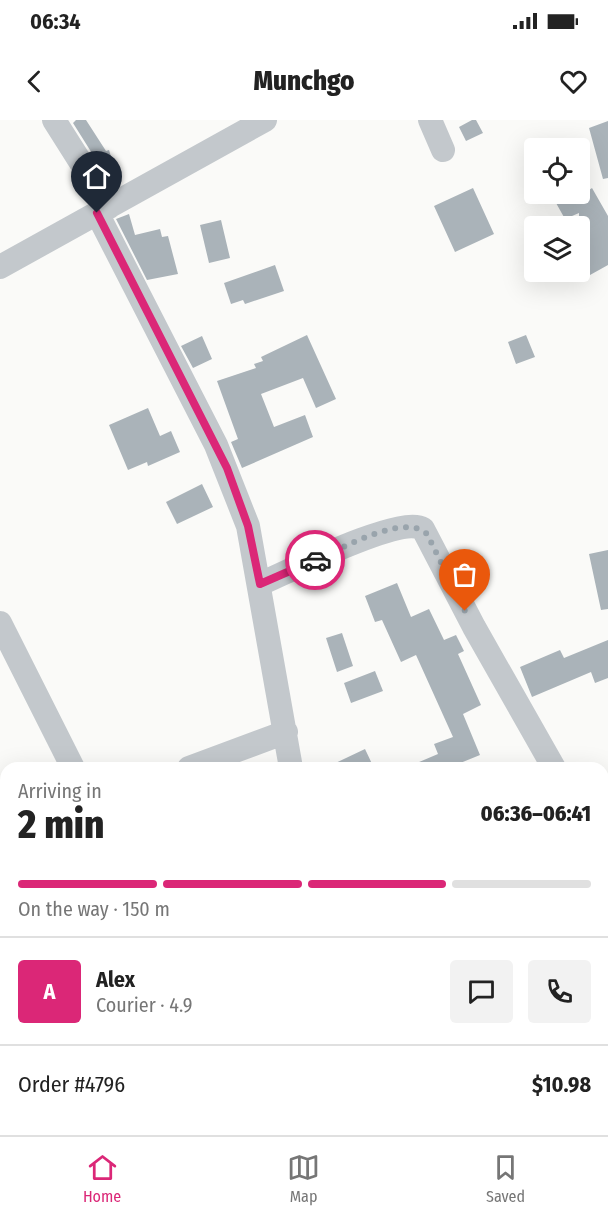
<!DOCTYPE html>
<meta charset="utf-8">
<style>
:root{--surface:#fff;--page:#f2f2f2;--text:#222;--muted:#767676;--line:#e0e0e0;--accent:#db2777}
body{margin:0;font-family:"Fira Sans Condensed",sans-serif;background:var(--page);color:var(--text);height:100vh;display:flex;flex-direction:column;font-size:22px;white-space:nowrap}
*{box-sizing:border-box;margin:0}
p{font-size:20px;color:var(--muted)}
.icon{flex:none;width:33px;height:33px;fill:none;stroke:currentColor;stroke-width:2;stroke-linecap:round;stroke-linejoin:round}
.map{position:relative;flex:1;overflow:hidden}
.panel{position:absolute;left:0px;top:642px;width:609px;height:374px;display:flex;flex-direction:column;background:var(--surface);border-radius:18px 18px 0 0;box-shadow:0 6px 24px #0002}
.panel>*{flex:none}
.buttons{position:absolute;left:524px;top:18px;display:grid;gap:12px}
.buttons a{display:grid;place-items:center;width:66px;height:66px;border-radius:6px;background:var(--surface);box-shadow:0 6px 24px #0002;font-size:30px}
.pin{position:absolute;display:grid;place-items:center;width:51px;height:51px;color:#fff;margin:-62px -26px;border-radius:50% 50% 50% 0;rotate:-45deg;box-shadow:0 0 6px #0007}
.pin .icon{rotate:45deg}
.courier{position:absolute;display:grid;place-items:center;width:60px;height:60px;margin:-30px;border:4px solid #db2777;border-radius:50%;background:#fff;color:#222;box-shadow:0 2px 8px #0007}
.summary em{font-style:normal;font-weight:800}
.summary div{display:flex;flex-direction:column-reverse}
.summary{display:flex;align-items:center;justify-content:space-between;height:102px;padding:0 18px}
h1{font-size:39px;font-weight:800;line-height:45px}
.bar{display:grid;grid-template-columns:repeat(4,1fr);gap:9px 6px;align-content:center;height:72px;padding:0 18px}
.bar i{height:8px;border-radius:4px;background:var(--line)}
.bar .active{background:var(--accent)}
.bar p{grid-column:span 4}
.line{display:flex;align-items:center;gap:15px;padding:0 18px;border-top:2px solid var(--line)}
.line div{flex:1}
.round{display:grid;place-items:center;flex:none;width:63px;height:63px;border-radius:6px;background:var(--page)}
.status{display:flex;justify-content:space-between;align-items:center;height:42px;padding:0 30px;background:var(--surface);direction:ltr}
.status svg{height:16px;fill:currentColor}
header{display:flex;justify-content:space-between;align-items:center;height:78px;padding:0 18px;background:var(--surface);font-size:27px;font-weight:800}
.tab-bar{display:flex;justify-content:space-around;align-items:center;height:84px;border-top:2px solid var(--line);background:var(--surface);font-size:16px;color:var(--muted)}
.tab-bar a{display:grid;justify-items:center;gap:3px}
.tab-bar .active{color:var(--accent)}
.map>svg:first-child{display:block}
.building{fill:#aab3b9}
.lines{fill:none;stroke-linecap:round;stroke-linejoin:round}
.minor{stroke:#c3c8cc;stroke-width:24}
.done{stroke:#99a4ac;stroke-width:6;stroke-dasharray:0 10.8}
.route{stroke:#db2777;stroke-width:8}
</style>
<div class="status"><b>06:34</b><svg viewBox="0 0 49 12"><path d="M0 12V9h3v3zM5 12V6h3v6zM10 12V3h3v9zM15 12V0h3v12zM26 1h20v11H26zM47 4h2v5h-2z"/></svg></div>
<header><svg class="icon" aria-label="back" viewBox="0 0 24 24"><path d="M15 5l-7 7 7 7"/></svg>Munchgo<svg class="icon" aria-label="heart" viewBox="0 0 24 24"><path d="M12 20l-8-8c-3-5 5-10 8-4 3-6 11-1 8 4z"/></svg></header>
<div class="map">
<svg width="608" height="1015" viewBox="0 0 608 1015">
<rect width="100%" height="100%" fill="#fafaf8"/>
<path class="building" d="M76 0H86L106 31 109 30 115 50 105 54 73 3Z
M472 0H476L483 13 466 21 459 7Z
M608 1V58L603 59 589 8Z
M473 68 494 114 455 132 434 86Z
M592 68 608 96V145L590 155 579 135V93L565 99 551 74H583Z
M129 94 135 115 160 109 162 117 168 116 178 154 147 160 116 99Z
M221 100 230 138 209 143 200 105Z
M275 145 284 171 245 184 243 180 231 184 224 163Z
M307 215 336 279 316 288 303 258 261 274 274 307 305 295 313 317 242 348 231 322 238 319 217 261 256 248 254 244 263 241 261 237Z
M526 215 535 237 516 244 508 222Z
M202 216 212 239 193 248 181 226Z
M148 288 160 316 171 311 180 332 148 346 147 342 128 350 109 305Z
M202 364 213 387 177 404 166 382Z
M608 430V489L601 490 589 434Z
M397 463 411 497 429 489 444 520 456 515 464 531 458 534 481 585 463 594 480 635 448 648H405L438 634 434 624 453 617 416 535 401 542 382 500 375 502 365 476Z
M342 513 353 546 337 552 326 518Z
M608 520V558L595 563 591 552 532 577 520 547 560 530 564 538Z
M375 551 383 571 351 583 344 563Z
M365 629 374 648H325Z"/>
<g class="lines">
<path class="minor" d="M54 0 109 87
M430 0 443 30
M97 93 216 325 248 406 291 648
M0 147 265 0
M260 464C288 452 400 395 423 409L474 507 554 648
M0 503 73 648
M189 648 286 612
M0 718 6 716
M603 742 608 752
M603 795 608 793
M603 828 608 824
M0 966 6 965
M347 1010 348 1015"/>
</g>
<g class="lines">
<path class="done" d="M315 440C341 429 405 392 427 414L465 491"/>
<path class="route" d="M97 93 227 348 248 406 260 464 315 440"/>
</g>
</svg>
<div class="buttons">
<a><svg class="icon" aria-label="locate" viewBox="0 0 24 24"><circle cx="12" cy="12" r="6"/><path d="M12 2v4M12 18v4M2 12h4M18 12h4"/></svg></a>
<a><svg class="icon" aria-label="layers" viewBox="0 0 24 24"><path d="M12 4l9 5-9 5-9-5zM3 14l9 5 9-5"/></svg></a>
</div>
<div class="pin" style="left:465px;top:491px;background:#ea580c"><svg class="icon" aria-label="bag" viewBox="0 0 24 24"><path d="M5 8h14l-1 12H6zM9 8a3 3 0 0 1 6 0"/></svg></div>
<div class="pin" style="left:97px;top:93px;background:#1f2937"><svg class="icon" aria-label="home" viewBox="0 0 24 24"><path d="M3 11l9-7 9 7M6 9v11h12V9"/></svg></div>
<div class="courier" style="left:315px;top:440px"><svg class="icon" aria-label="car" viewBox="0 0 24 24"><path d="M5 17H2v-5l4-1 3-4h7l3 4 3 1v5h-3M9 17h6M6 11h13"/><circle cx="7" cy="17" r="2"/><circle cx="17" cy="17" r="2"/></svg></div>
<section class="panel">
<div class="summary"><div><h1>2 min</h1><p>Arriving in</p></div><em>06:36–06:41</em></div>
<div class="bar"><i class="active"></i><i class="active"></i><i class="active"></i><i></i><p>On the way · 150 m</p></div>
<div class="line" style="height:108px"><b class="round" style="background:var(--accent);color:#fff">A</b><div><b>Alex</b><p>Courier · 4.9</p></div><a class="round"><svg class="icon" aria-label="chat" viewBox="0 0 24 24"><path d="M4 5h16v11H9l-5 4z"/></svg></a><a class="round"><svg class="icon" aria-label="phone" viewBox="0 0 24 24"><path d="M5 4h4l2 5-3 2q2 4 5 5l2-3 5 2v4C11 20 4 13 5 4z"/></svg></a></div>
<div class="line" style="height:78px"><div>Order #4796</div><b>$10.98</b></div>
</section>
</div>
<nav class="tab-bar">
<a class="active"><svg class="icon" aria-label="home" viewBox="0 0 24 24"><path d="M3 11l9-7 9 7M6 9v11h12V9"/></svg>Home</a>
<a><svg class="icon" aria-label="map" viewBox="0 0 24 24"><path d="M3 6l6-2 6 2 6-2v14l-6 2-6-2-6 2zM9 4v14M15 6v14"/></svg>Map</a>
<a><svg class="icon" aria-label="saved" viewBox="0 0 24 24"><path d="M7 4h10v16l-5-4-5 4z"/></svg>Saved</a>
</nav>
